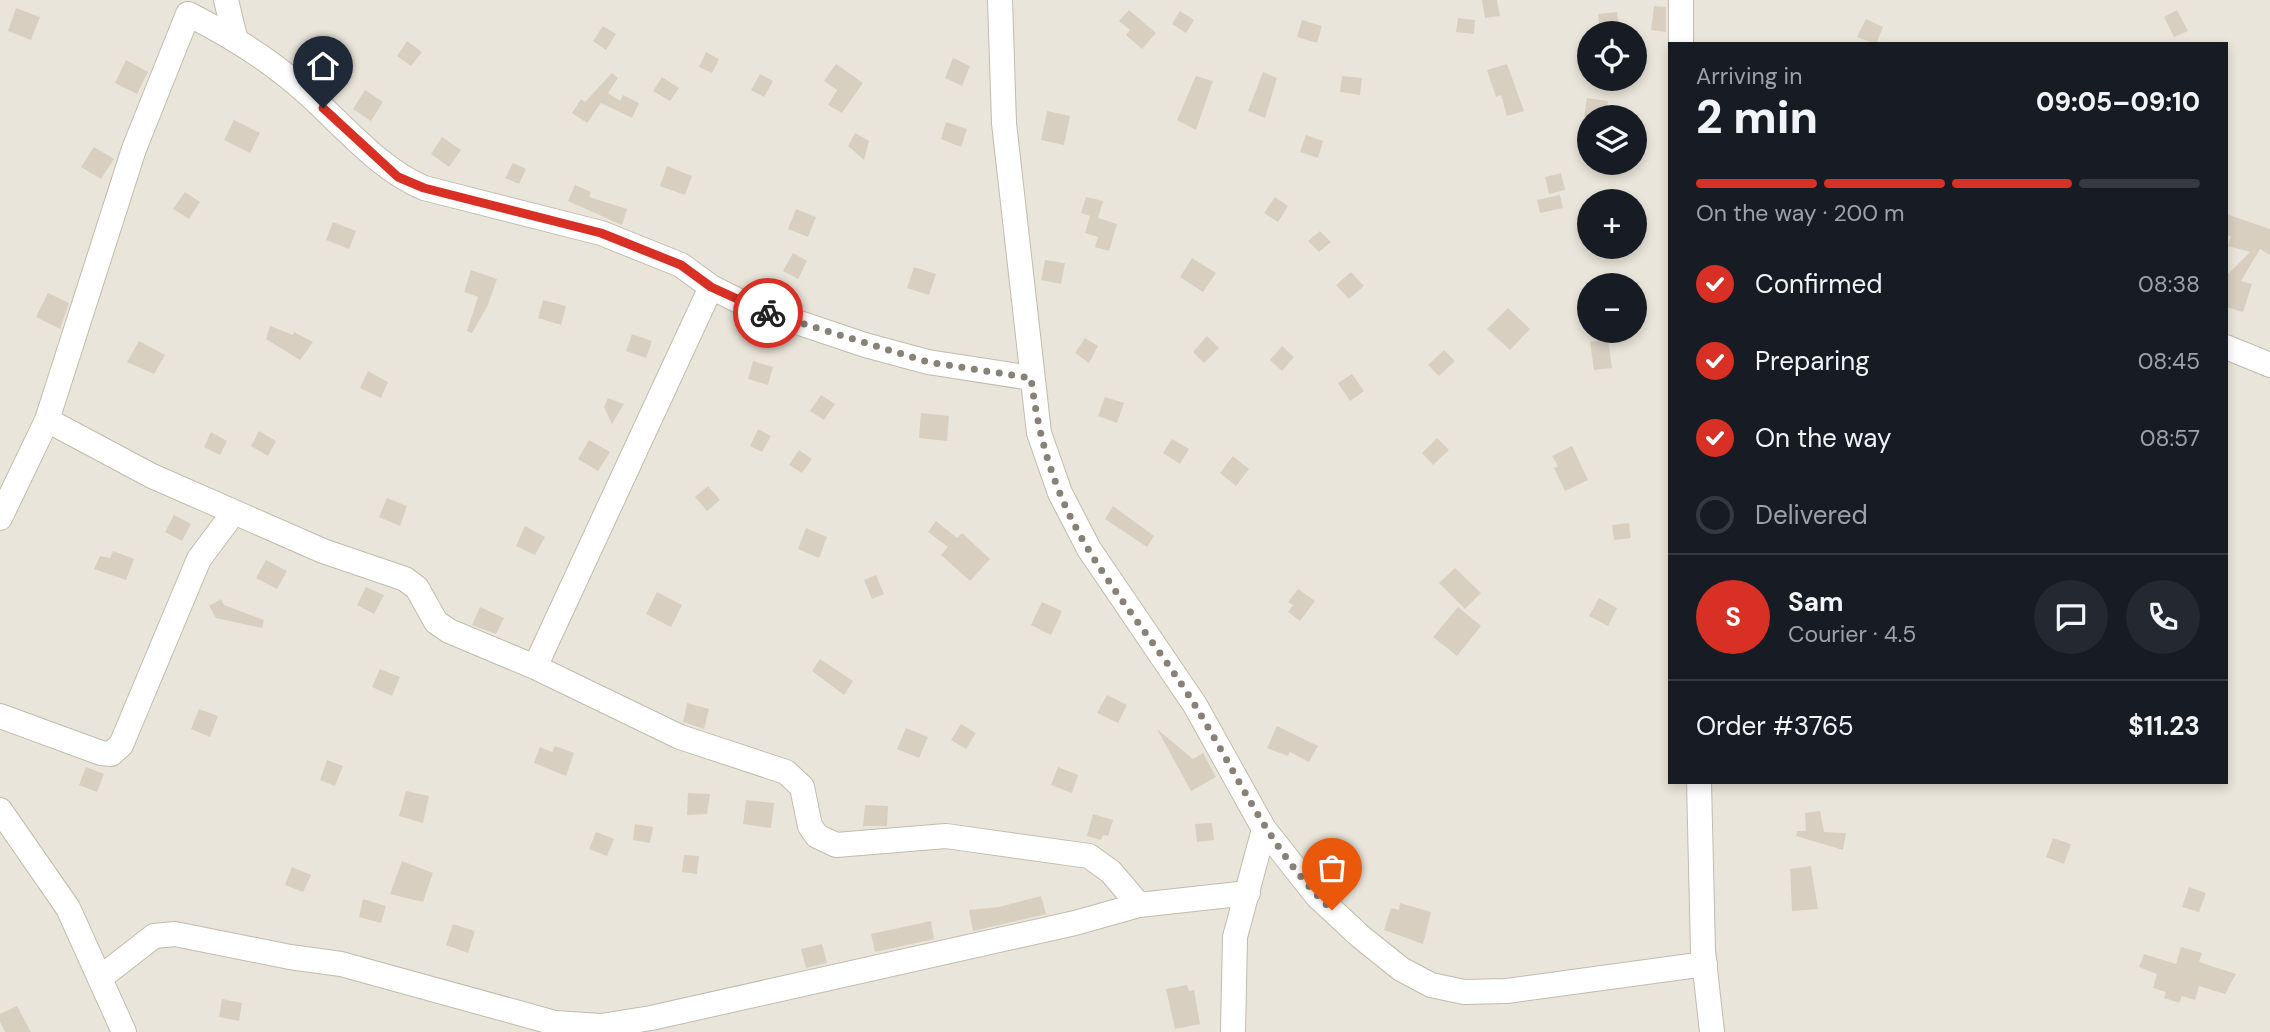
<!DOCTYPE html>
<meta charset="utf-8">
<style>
:root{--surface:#171b24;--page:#242831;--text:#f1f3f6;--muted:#9ea1a6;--line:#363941;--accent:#d93025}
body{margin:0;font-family:"DM Sans",sans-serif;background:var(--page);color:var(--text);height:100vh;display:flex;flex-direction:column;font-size:26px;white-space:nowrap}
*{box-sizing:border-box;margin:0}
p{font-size:23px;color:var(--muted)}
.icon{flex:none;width:38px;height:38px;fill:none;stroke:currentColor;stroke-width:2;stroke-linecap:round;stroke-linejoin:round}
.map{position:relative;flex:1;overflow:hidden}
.sheet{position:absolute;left:1668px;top:42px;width:560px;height:742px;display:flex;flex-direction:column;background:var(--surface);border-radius:0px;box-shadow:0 4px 10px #0003}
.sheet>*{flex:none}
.tools{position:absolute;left:1577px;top:21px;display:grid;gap:14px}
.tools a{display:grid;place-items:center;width:70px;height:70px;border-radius:50%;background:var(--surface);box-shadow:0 4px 10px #0003;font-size:35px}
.pin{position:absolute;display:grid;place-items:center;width:60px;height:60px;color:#fff;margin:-72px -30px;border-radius:50% 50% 50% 0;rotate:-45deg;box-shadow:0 0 7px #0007}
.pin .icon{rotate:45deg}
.courier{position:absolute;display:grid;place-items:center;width:70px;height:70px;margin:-35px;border:5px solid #d93025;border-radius:50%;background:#fff;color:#222;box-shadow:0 2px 9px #0007}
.summary em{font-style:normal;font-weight:800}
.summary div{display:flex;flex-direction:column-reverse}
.summary{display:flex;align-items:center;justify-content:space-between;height:119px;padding:0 28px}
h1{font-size:46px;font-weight:800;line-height:52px}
.bar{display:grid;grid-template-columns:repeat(4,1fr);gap:10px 7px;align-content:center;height:84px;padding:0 28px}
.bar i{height:9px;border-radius:5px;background:var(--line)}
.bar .on{background:var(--accent)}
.bar p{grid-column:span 4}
.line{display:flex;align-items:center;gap:18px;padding:0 28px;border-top:2px solid var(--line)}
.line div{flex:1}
.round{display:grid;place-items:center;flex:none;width:74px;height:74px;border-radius:37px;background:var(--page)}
ol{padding:0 28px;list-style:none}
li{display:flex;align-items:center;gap:21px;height:77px}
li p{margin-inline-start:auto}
li .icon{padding:7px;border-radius:50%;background:var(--accent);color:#fff;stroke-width:4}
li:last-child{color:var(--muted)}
li i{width:38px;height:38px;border:4px solid var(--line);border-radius:50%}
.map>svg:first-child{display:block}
.residential{fill:#eae5da;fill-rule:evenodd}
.building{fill:#d8cfc1}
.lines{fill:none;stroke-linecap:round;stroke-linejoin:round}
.minor-casing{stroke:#c2bbae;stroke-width:26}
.minor{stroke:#fff;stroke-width:24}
.done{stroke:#878178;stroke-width:7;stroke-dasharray:0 12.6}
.route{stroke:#d93025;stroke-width:9}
</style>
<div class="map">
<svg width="2270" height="1032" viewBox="0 0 2270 1032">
<rect width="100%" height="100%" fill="#f6f3ec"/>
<path class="residential" d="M0 0H2270V1032H0ZM1589 33H1634V79H1589ZM1670 44H2226V782H1670ZM1589 117H1634V163H1589ZM1589 201H1634V247H1589ZM1589 285H1634V331H1589Z"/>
<path class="building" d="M1482 0H1497L1500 16 1485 18Z
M1654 6 1666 7V32L1651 30Z
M16 8 40 17 31 40 8 31Z
M1129 10 1156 33 1142 49 1126 35 1130 30 1119 21Z
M2177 10 2188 31 2174 37 2164 17Z
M1180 11 1194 20 1186 33 1172 24Z
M1617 12 1620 33H1600L1598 14Z
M1458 18 1475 20 1474 34 1456 32Z
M1866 19 1883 27 1876 44 1857 37Z
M1302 20 1322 26 1317 43 1297 37Z
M603 26 616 34 606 50 593 41Z
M407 41 422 52 411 66 397 56Z
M706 52 719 59 712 73 699 67Z
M953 58 970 66 962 86 945 78Z
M126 60 148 72 137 94 115 83Z
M836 64 863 83 842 113 828 105 837 90 824 81Z
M1507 64 1524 111 1507 116 1501 95 1496 97 1487 70Z
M1263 72 1277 78 1265 118 1248 111Z
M612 73 618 78 608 93 620 101 623 95 639 103 632 118 601 103 587 123 572 113 581 99 585 102Z
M760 74 773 81 764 97 751 90Z
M1196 76 1213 81 1196 130 1177 120Z
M1342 76 1362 78 1360 95 1340 92Z
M662 77 679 88 670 101 653 91Z
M365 90 383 102 371 121 353 109Z
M1587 98 1608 101 1606 117H1584Z
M1047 111 1070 116 1064 145 1041 140Z
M234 120 260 133 250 153 224 140Z
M946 122 967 129 961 147 941 139Z
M855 133 869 141 864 160 848 146Z
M1306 135 1323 141 1318 158 1300 152Z
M442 137 461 150 449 167 431 154Z
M94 147 114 159 101 179 81 167Z
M513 163 526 169 519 184 505 178Z
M667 166 692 176 685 195 660 186Z
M1561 173 1565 190 1549 194 1545 177Z
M575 185 591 192 589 197 627 209 622 225 568 201Z
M185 192 200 202 189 219 173 209Z
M1560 195 1563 208 1540 213 1537 200Z
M1086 197 1103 201 1098 218 1117 224 1109 251 1095 247 1098 237 1085 233 1090 216 1081 213Z
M1275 197 1288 206 1278 222 1264 213Z
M796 209 816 217 808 237 788 229Z
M2226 214 2270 229V255L2260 249 2241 281 2252 284 2243 312 2226 307V276L2250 252 2228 246 2231 236 2226 235Z
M333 222 356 231 349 249 326 240Z
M1320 231 1331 242 1319 252 1308 241Z
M793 253 807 261 798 279 783 271Z
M1192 258 1216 273 1203 292 1180 277Z
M1045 260 1065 263 1061 284 1041 280Z
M914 267 936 274 929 295 907 288Z
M471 270 497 279 488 305 472 333 467 331 478 297 464 292Z
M1351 272 1364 286 1349 299 1336 285Z
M48 293 69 303 60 329 36 317Z
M543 300 566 306 561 325 538 318Z
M1508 308 1530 329 1510 350 1487 329Z
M270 326 293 335 294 332 313 342 300 360 266 339Z
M632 334 652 341 646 358 626 351Z
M1207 336 1219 348 1204 363 1193 352Z
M1085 338 1098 346 1089 363 1075 353Z
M1608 339 1612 368 1594 370 1590 342Z
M139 341 165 355 154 374 127 362Z
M1282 346 1294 357 1282 371 1270 360Z
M1444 350 1455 361 1439 376 1428 365Z
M753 361 773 367 768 385 748 379Z
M368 371 388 382 381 398 360 388Z
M1352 374 1364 391 1350 401 1338 383Z
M821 395 835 404 824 420 810 411Z
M1105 397 1124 403 1117 423 1098 416Z
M608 398 624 404 612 424 604 407Z
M921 413 949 416 947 441 919 438Z
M758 429 771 436 762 452 750 446Z
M259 431 276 441 268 456 251 446Z
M211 432 227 441 220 455 204 447Z
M1437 438 1449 450 1433 465 1422 453Z
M1172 439 1189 449 1180 464 1163 453Z
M589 440 610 452 598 471 578 459Z
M1572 446 1588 480 1565 491 1554 468 1558 466 1552 456Z
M799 450 812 459 802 473 789 465Z
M1233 456 1249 469 1236 486 1220 473Z
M708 486 720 500 707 511 695 497Z
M387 498 407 506 400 526 379 517Z
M1113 506 1154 536 1147 547 1105 519Z
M174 515 191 524 182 541 165 532Z
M936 521 957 538 962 533 990 559 970 581 941 555 948 547 928 532Z
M1629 523 1631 538 1614 540 1612 525Z
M525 526 545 537 535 555 516 546Z
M806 528 827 537 819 558 798 549Z
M113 551 134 559 126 580 94 569 100 556 110 558Z
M266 560 287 571 277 589 256 578Z
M1455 568 1481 593 1465 609 1439 583Z
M876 575 884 594 872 599 864 580Z
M366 587 384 595 374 614 357 605Z
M1298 589 1315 601 1300 621 1288 612 1293 605 1288 602Z
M657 592 682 605 671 627 646 614Z
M1599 598 1617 608 1608 626 1589 616Z
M221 599 224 605 264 620 262 628 216 618 209 606Z
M1042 602 1062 611 1051 635 1031 625Z
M480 607 504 618 496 634 472 625Z
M1458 607 1481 626 1457 656 1433 637Z
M820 659 853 681 844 695 812 671Z
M380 669 400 677 392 696 372 687Z
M1107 695 1127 705 1118 723 1097 713Z
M687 703 709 709 704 729 683 722Z
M199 709 218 716 210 737 191 729Z
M961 724 976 733 966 749 951 740Z
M1277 726 1318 746 1309 762 1290 752 1288 756 1267 748Z
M906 728 928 737 919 758 897 749Z
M1157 729 1193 759 1203 753 1216 777 1191 791Z
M555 746 574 753 566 776 534 763 540 747 552 752Z
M327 760 343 766 335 786 320 780Z
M86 767 104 774 97 792 79 785Z
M1058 767 1078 775 1072 793 1051 785Z
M406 791 429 796 423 823 399 816Z
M688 793 710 794 707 814 687 815Z
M746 800 774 803 771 828 743 824Z
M865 805 888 806 887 826H863Z
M1820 811 1824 832 1846 833 1843 850 1796 836 1797 831H1806L1805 813Z
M1093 814 1113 820 1108 836 1103 835 1101 840 1087 836Z
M1212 823 1214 840 1197 842 1195 824Z
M635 824 653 827 650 843 633 840Z
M596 832 614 839 607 856 589 849Z
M2053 838 2071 844 2064 864 2046 857Z
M684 855 699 856 697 874 682 872Z
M402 861 433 873 423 902 390 894Z
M1811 866 1818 909 1792 911 1790 869Z
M292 867 311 875 303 892 285 885Z
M2189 887 2206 893 2199 912 2182 907Z
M1041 896 1046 914 973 931 969 910 999 907Z
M363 899 386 906 381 923 359 917Z
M1400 903 1431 912 1423 944 1384 930 1391 908 1399 910Z
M931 921 934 939 875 952 871 934Z
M453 924 475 931 468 953 446 945Z
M822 944 827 963 806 968 801 949Z
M2181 947 2202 953 2199 962 2236 974 2225 994 2199 986 2195 1000 2182 996 2179 1003 2164 998 2166 992 2153 988 2157 974 2139 967 2144 954 2176 964Z
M1187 985 1189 991 1194 990 1200 1024 1175 1029 1166 989Z
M222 999 242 1003 239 1021 219 1017Z
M17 1006 31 1032H5L0 1022V1014Z"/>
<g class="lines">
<g class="minor-casing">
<path id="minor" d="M226 0 235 37
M1000 0 1004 123 1039 433 1060 493 1089 549 1195 705 1264 829 1317 896 1361 937 1401 969 1431 985 1464 992 1507 991 1705 964
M1681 0V44
M2226 347 2270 365
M47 420 152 476 323 551 405 579 417 588 436 622 449 631 535 667 680 737 786 772 802 787 810 826 817 836 836 845 946 836 1089 856 1111 872 1139 905
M0 518 47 420 134 149 188 14C232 36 272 61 308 94 345 127 379 169 424 188L601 233 681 265 711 287 749 306 865 345 928 362 1031 378
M535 667 711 287
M0 716 101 753 111 754 121 745 199 559 234 512
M1699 782 1703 951 1712 1032
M0 810 68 908 124 1032
M100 978 154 936 175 934 290 957 341 964 555 1023 601 1026 651 1018 1075 923 1139 905 1248 893
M1233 1032 1235 937 1264 829"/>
</g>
<use href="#minor" class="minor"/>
</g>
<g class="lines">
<path class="done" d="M768 313 928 362 1031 378C1036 417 1044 454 1059 491 1089 568 1153 636 1196 707 1239 777 1271 853 1332 910"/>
<path class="route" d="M323 108 398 177 424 188 601 233 681 265 711 287 768 313"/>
</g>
</svg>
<div class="tools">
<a><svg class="icon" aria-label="locate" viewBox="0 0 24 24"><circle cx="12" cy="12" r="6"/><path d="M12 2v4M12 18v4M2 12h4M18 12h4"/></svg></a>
<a><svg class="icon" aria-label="layers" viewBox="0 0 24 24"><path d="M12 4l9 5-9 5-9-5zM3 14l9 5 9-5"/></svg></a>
<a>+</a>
<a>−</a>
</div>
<div class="pin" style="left:1332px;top:910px;background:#ea580c"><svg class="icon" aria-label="bag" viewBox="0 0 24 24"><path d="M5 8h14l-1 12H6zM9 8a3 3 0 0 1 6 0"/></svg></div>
<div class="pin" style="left:323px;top:108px;background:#1f2937"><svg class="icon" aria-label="home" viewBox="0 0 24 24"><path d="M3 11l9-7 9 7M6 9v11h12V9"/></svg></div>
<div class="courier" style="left:768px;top:313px"><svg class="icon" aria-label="bike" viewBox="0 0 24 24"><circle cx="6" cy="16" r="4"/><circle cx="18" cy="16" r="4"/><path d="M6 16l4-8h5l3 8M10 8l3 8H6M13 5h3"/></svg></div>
<section class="sheet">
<div class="summary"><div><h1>2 min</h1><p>Arriving in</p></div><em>09:05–09:10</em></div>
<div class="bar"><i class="on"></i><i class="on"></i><i class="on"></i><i></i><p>On the way · 200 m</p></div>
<ol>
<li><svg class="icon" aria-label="check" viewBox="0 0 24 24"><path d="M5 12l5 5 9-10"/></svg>Confirmed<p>08:38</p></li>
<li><svg class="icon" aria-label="check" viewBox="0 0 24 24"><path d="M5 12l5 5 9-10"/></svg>Preparing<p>08:45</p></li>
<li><svg class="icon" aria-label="check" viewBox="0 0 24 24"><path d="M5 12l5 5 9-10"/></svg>On the way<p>08:57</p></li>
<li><i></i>Delivered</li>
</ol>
<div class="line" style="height:126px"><b class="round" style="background:var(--accent);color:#fff">S</b><div><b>Sam</b><p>Courier · 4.5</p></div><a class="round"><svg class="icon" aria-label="chat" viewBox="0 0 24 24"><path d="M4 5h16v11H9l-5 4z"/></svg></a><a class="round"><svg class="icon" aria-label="phone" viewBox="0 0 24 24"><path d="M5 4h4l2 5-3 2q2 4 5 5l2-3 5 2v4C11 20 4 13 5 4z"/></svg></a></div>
<div class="line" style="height:91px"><div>Order #3765</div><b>$11.23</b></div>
</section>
</div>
